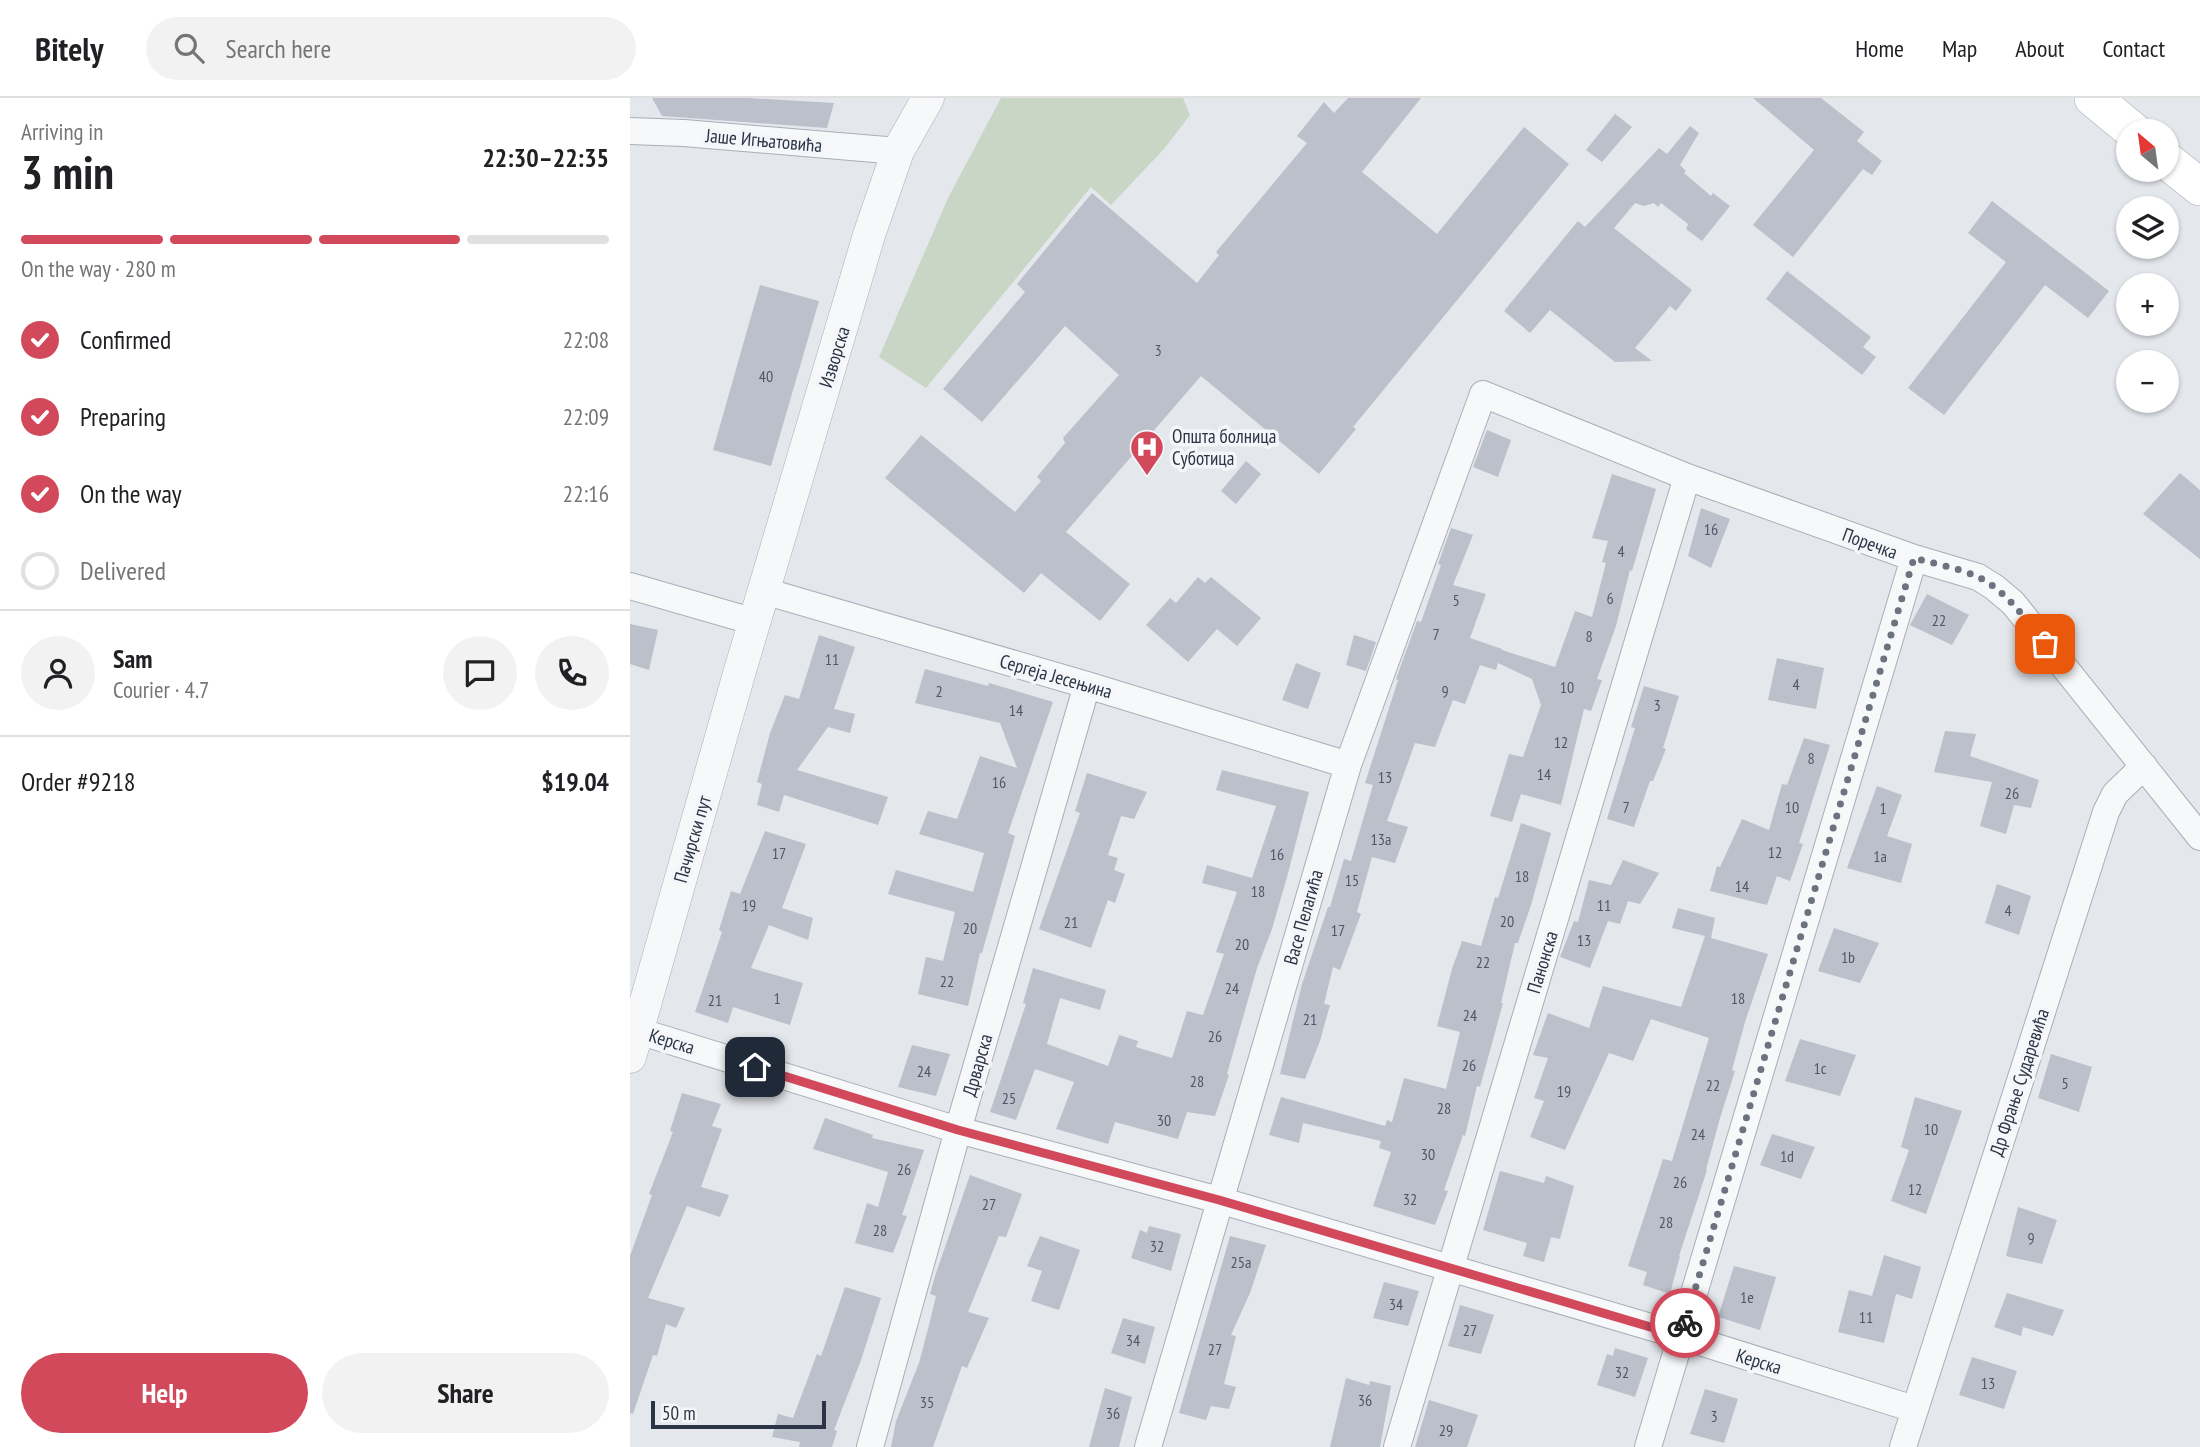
<!DOCTYPE html>
<meta charset="utf-8">
<style>
:root{--surface:#fff;--page:#f2f2f2;--text:#202124;--muted:#757577;--line:#e0e0e0;--accent:#d1495b}
body{margin:0;font-family:"PT Sans Narrow",sans-serif;background:var(--page);color:var(--text);height:100vh;display:flex;flex-direction:column;font-size:26px;white-space:nowrap}
*{box-sizing:border-box;margin:0}
p{font-size:23px;color:var(--muted)}
.icon{flex:none;width:38px;height:38px;fill:none;stroke:currentColor;stroke-width:2;stroke-linecap:round;stroke-linejoin:round}
.map{position:relative;flex:1;overflow:hidden}
.sheet{display:flex;flex-direction:column;background:var(--surface);width:630px}
.sheet>*{flex:none}
.needle{width:46px;rotate:331deg}
.buttons{position:absolute;left:1486px;top:21px;display:grid;gap:14px}
.buttons a{display:grid;place-items:center;width:63px;height:63px;border-radius:50%;background:var(--surface);box-shadow:0 2px 5px #0004;font-size:35px}
.scale{position:absolute;left:21px;bottom:18px;width:175px;box-sizing:border-box;padding-left:7px;border:4px solid #2b3445;border-top:0;font-size:19px;line-height:24px;white-space:nowrap;color:#2b3445;-webkit-text-stroke:5px #f4f6f9;paint-order:stroke}
.pin{position:absolute;display:grid;place-items:center;width:60px;height:60px;color:#fff;margin:-30px;border-radius:14px;box-shadow:0 4px 10px #0006}
.courier{position:absolute;display:grid;place-items:center;width:70px;height:70px;margin:-35px;border:5px solid #d1495b;border-radius:50%;background:#fff;color:#222;box-shadow:0 2px 9px #0007}
.head em{font-style:normal;font-weight:800}
.head div{display:flex;flex-direction:column-reverse}
.head{display:flex;align-items:center;justify-content:space-between;height:119px;padding:0 21px}
h1{font-size:46px;font-weight:800;line-height:52px}
.bar{display:grid;grid-template-columns:repeat(4,1fr);gap:10px 7px;align-content:center;height:84px;padding:0 21px}
.bar i{height:9px;border-radius:5px;background:var(--line)}
.bar .active{background:var(--accent)}
.bar p{grid-column:span 4}
.line{display:flex;align-items:center;gap:18px;padding:0 21px;border-top:2px solid var(--line)}
.line div{flex:1}
.round{display:grid;place-items:center;flex:none;width:74px;height:74px;border-radius:37px;background:var(--page)}
ol{padding:0 21px;list-style:none}
li{display:flex;align-items:center;gap:21px;height:77px}
li p{margin-inline-start:auto}
li .icon{padding:7px;border-radius:50%;background:var(--accent);color:#fff;stroke-width:4}
li:last-child{color:var(--muted)}
li i{width:38px;height:38px;border:4px solid var(--line);border-radius:50%}
.primary-button{display:flex;gap:14px;margin-top:auto;padding:14px 21px}
.primary-button a{flex:1;height:80px;border-radius:42px;background:var(--accent);color:#fff;font-size:28px;font-weight:800;line-height:80px;text-align:center}
.primary-button a+a{background:var(--page);color:var(--text)}
header{display:flex;align-items:center;gap:42px;box-sizing:border-box;height:98px;padding:0 35px;background:var(--surface);border-bottom:2px solid var(--line)}
header strong{font-size:33px}
nav{display:flex;gap:38px;margin-inline-start:auto;font-size:24px}
.search{width:490px;height:63px;background:var(--page);display:flex;align-items:center;gap:18px;box-sizing:border-box;padding:0 24px;border-radius:38px;color:var(--muted);font-size:26px}
main{display:flex;flex:1;min-height:0}
.map>svg:first-child{display:block}
.green{fill:#c9d6c5}
.building{fill:#bbc0ca}
.lines{fill:none;stroke-linecap:round;stroke-linejoin:round}
.minor-casing{stroke:#a9aeb7;stroke-width:28}
.tertiary-casing{stroke:#a9aeb7;stroke-width:33}
.secondary-casing{stroke:#a9aeb7;stroke-width:38}
.minor{stroke:#f7f8fa;stroke-width:26}
.tertiary{stroke:#f7f8fa;stroke-width:32}
.secondary{stroke:#fff;stroke-width:37}
.done{stroke:#6c737f;stroke-width:7;stroke-dasharray:0 12.6}
.route{stroke:#d1495b;stroke-width:9}
.labels{text-anchor:middle;dominant-baseline:central;stroke-width:7;stroke-linejoin:round;paint-order:stroke}
.number-label{font-size:16px;fill:#4f5766}
.street-label{font-size:19px;fill:#2b3445;stroke:#f4f6f9}
.poi-label{font-size:19px;fill:#2b3445;stroke:#f4f6f9;text-anchor:start}
</style>
<header>
<strong>Bitely</strong>
<div class="search"><svg class="icon" aria-label="search" viewBox="0 0 24 24"><circle cx="10" cy="10" r="6"/><path d="M15 15l6 6"/></svg>Search here</div>
<nav><a>Home</a><a>Map</a><a>About</a><a>Contact</a></nav>
</header>
<main>
<section class="sheet">
<div class="head"><div><h1>3 min</h1><p>Arriving in</p></div><em>22:30–22:35</em></div>
<div class="bar"><i class="active"></i><i class="active"></i><i class="active"></i><i></i><p>On the way · 280 m</p></div>
<ol>
<li><svg class="icon" aria-label="check" viewBox="0 0 24 24"><path d="M5 12l5 5 9-10"/></svg>Confirmed<p>22:08</p></li>
<li><svg class="icon" aria-label="check" viewBox="0 0 24 24"><path d="M5 12l5 5 9-10"/></svg>Preparing<p>22:09</p></li>
<li><svg class="icon" aria-label="check" viewBox="0 0 24 24"><path d="M5 12l5 5 9-10"/></svg>On the way<p>22:16</p></li>
<li><i></i>Delivered</li>
</ol>
<div class="line" style="height:126px"><a class="round"><svg class="icon" aria-label="person" viewBox="0 0 24 24"><circle cx="12" cy="8" r="4"/><path d="M4 21q1-7 8-7t8 7"/></svg></a><div><b>Sam</b><p>Courier · 4.7</p></div><a class="round"><svg class="icon" aria-label="chat" viewBox="0 0 24 24"><path d="M4 5h16v11H9l-5 4z"/></svg></a><a class="round"><svg class="icon" aria-label="phone" viewBox="0 0 24 24"><path d="M5 4h4l2 5-3 2q2 4 5 5l2-3 5 2v4C11 20 4 13 5 4z"/></svg></a></div>
<div class="line" style="height:91px"><div>Order #9218</div><b>$19.04</b></div>
<div class="primary-button"><a>Help</a><a>Share</a></div>
</section>
<div class="map">
<svg width="1570" height="1349" viewBox="0 0 1570 1349">
<rect width="100%" height="100%" fill="#e4e7ec"/>
<path class="green" d="M371 0H553L560 17 534 51 481 107 461 89 296 290 249 259 319 98Z"/>
<path class="building" d="M22 0H117L204 5 197 30 32 18Z
M718 0H791L732 74 807 136 894 29 939 66 723 329 726 331 689 376 571 278 436 434 500 486 470 523 411 475 394 495 255 380 291 337 385 414 411 383 407 379 435 345 433 340 489 277 435 228 352 324 313 291 395 194 387 186 462 95 567 185 589 157 586 154 677 45 667 38 694 4 704 15Z
M1123 0H1191L1234 34 1227 43 1252 63 1242 77 1233 71 1163 159 1123 127 1184 52Z
M985 16 1002 29 972 64 956 52Z
M1060 28 1069 35 1050 67 1056 73 1054 75 1081 98 1083 95 1100 108 1072 143 1056 131 1058 126 1031 105 1028 109 1024 105 1014 108 1005 105 984 130 1062 192 1046 213 1040 208 1005 250 1022 263 985 264 920 212 900 235 874 213 948 123 955 129 1029 50 1037 56Z
M1362 103 1479 193 1458 220 1415 187 1314 317 1278 290 1376 164 1338 135Z
M1157 173 1241 239 1233 249 1246 259 1232 277 1136 201Z
M130 187 189 203 141 368 83 352Z
M857 332 881 342 868 379 843 369Z
M616 363 631 376 606 406 591 393Z
M1550 375 1570 392V461L1513 416Z
M982 376 1026 391 1002 473 1000 472 986 528 967 581 972 582 961 613 954 611 931 707 891 696 882 724 860 718 879 656 893 659 911 607 902 581 868 565 866 572 850 567 835 606 823 602 805 649 785 645 757 723 778 729 765 765 742 759 727 814 731 816 710 872 703 869 694 906 700 907 690 943 675 981 650 976 672 886 698 809H700L714 761 721 763 743 687 735 685 768 582 766 581 787 523 791 524 811 467 808 466 821 430 843 437 823 487 856 496 840 540 872 551V552L925 569 945 513 962 519 976 465 972 464 978 443 962 440Z
M1071 410 1100 421 1081 470 1058 458Z
M568 479 575 485 581 479 631 520 607 548 587 531 558 564 516 527 540 500 546 505Z
M1297 496 1339 517 1322 547 1280 527Z
M0 526 28 532 19 572 0 566Z
M189 537 225 549 204 611 225 616 220 635 198 629 167 672 258 699 248 727 154 697 149 714 127 707 132 686 127 684 140 635 155 597 169 601Z
M724 537 746 544 736 573 716 567Z
M1147 560 1194 570 1186 611 1138 602Z
M666 565 691 575 678 611 652 602Z
M295 571 358 588 359 585 423 604 378 735 385 738 352 855H350L338 908 288 896 296 859 313 863 325 814 258 796 266 772 343 794 354 755 289 736 298 713 327 721 350 658 387 670 370 625 285 605Z
M1014 588 1049 598 1033 650 1036 651 1023 683H1020L1004 729 977 721 1005 630 1001 629Z
M1315 633 1346 636 1340 658 1409 682 1401 710 1384 707 1376 736 1350 728 1362 684 1304 674Z
M1174 640 1200 647 1169 745 1173 746 1160 783 1147 778 1137 807 1080 793 1087 768 1090 769 1112 721 1139 732 1152 686 1157 687Z
M592 672 679 694 657 779 642 831 627 870 597 976 599 977 585 1018 557 1014 548 1041 485 1024 478 1046 426 1031 444 984 405 971 386 1022 360 1014 396 906 393 905 403 870 476 892 470 912 430 900 417 946 478 968 489 937 508 943 506 949 542 960 557 913 573 917 594 856 586 854 607 794 572 785 577 767 622 780 646 708 586 692Z
M457 675 517 694 504 721 491 718 478 757 488 760 484 772 495 776 485 805 478 802 461 850 409 831 450 715 445 713Z
M1247 688 1272 697 1257 738 1282 746 1271 785 1217 770Z
M891 725 921 735 901 807 888 845H885L871 905H873L850 989 847 988 835 1038 833 1037 814 1092 818 1093 805 1127 743 1108 761 1054 749 1050 751 1043 673 1025 669 1045 639 1037 651 999 755 1028 757 1022 762 1024 774 980 816 991 830 934 807 928 822 871 832 843 851 848 865 799 868 800Z
M135 733 176 746 152 810 183 820 178 842 139 827 121 870 173 885 160 927 103 909 98 925 65 914 92 834 89 832 101 793 110 796Z
M993 762 1029 775 1010 806 998 803 990 826 978 823 960 870 930 859 944 823 948 824 959 782 981 787Z
M1367 786 1401 798 1389 837 1355 825Z
M1048 810 1085 820 1081 840 1138 856 1115 924 1102 972 1105 973 1090 1020 1076 1072H1077L1049 1158H1050L1040 1196 1013 1187 1017 1174 998 1168 1033 1061 1042 1063 1079 940 1021 921 1003 963 979 955 935 1052 900 1039 914 1003 904 1000 918 960 903 957 918 915 959 930 973 888 1051 909 1075 838 1042 830Z
M1204 830 1249 845 1230 885 1188 873Z
M1170 941 1226 957 1210 998 1155 983Z
M282 947 320 956 306 998 268 989Z
M1421 956 1462 969 1449 1014 1408 1000Z
M52 995 91 1006 82 1028 92 1031 71 1089 99 1097 90 1119 57 1108 18 1200 55 1210 46 1230 36 1226 27 1258 23 1257 3 1316 0 1315V1158L22 1097 19 1096 43 1034 40 1033Z
M1285 999 1332 1013 1296 1116 1261 1103 1279 1052 1271 1049Z
M195 1020 243 1037 242 1040 294 1052 272 1117 277 1118 263 1155 225 1145 237 1105 248 1109 258 1074 183 1051Z
M1142 1036 1185 1049 1171 1081 1130 1067Z
M870 1073 914 1085 916 1078 944 1088 930 1141 921 1139 914 1164 893 1158 897 1145 853 1132Z
M340 1077 392 1096 376 1139 369 1138 338 1214 359 1220 337 1270 332 1268 303 1349H261L266 1323 289 1265 299 1227 306 1198 300 1196 305 1178Z
M1388 1109 1427 1122 1412 1166 1376 1158Z
M519 1128 551 1136 541 1173 501 1160 510 1132 517 1135Z
M410 1138 450 1152 429 1212 401 1203 412 1173 397 1168Z
M600 1138 636 1147 620 1195 601 1237 606 1238 594 1286 606 1289 599 1311 581 1308 576 1322 549 1315Z
M1254 1157 1291 1169 1282 1201 1266 1196 1254 1245 1208 1234 1219 1192 1242 1198Z
M1104 1168 1146 1179 1130 1232 1088 1219Z
M754 1184 789 1193 778 1228 743 1220Z
M215 1189 251 1200 231 1262 204 1332 207 1333 202 1349H169L170 1344 142 1339 148 1316 163 1320 187 1256 191 1258Z
M1377 1195 1434 1212 1423 1238 1393 1229 1391 1238 1364 1229Z
M830 1207 864 1217 851 1256 818 1248Z
M493 1220 525 1229 515 1266 481 1255Z
M985 1250 1018 1260 1005 1299 967 1287 977 1256 983 1258Z
M1342 1259 1387 1273 1374 1311 1329 1297Z
M716 1280 739 1287 740 1283 761 1288 750 1349H700Z
M475 1290 502 1299 489 1349H459Z
M1075 1291 1108 1301 1094 1345 1060 1336Z
M799 1302 848 1317 837 1349H785Z"/>
<g class="lines">
<g class="minor-casing">
<path id="minor" d="M0 33 54 35 268 53
M0 488 125 524
M134 493 457 587 718 667
M8 933 328 1032 589 1102 1051 1238 1284 1311
M240 1349 328 1032 457 587
M518 1349 718 667 853 296 1057 379 1284 460 1348 479 1364 489 1383 505 1570 739
M767 1349 1057 379
M1018 1349 1284 460
M1273 1349 1476 714 1485 696 1514 668"/>
</g>
<g class="tertiary-casing">
<path id="tertiary" d="M0 959 109 576 239 137 268 53 298 0"/>
</g>
<g class="secondary-casing">
<path id="secondary" d="M1463 0 1503 33
M1536 62 1570 89"/>
</g>
<use href="#minor" class="minor"/>
<use href="#tertiary" class="tertiary"/>
<use href="#secondary" class="secondary"/>
</g>
<g class="lines">
<path class="done" d="M1055 1225 1284 460C1305 466 1329 470 1348 479 1377 493 1396 522 1415 546"/>
<path class="route" d="M125 969 328 1032 589 1102 1051 1238 1055 1225"/>
</g>
<defs>
<g id="hospital-pin" transform="scale(1.75)"><path d="M0 17L-7.5 6A9.5 9.5 0 1 1 7.5 6Z" fill="#d1495b" stroke="#f4f6f9"/><path d="M-5-5h3v3.5h4V-5h3V5h-3V1.5h-4V5h-3Z" fill="#fff"/></g>
</defs>
<g fill-rule="evenodd">
<use href="#hospital-pin" x="517" y="349"/>
</g>
<g class="labels">
<g class="number-label">
<text x="528" y="252">3</text>
<text x="136" y="278">40</text>
<text x="1081" y="431">16</text>
<text x="991" y="453">4</text>
<text x="980" y="500">6</text>
<text x="826" y="502">5</text>
<text x="1309" y="522">22</text>
<text x="806" y="536">7</text>
<text x="959" y="538">8</text>
<text x="202" y="561">11</text>
<text x="1166" y="586">4</text>
<text x="937" y="589">10</text>
<text x="309" y="593">2</text>
<text x="815" y="593">9</text>
<text x="1027" y="607">3</text>
<text x="386" y="612">14</text>
<text x="931" y="644">12</text>
<text x="1181" y="660">8</text>
<text x="914" y="676">14</text>
<text x="755" y="679">13</text>
<text x="369" y="684">16</text>
<text x="1382" y="695">26</text>
<text x="996" y="709">7</text>
<text x="1162" y="709">10</text>
<text x="1253" y="710">1</text>
<text x="751" y="741">13a</text>
<text x="1145" y="754">12</text>
<text x="149" y="755">17</text>
<text x="647" y="756">16</text>
<text x="1250" y="758">1a</text>
<text x="892" y="778">18</text>
<text x="722" y="782">15</text>
<text x="1112" y="788">14</text>
<text x="628" y="793">18</text>
<text x="119" y="807">19</text>
<text x="974" y="807">11</text>
<text x="1378" y="812">4</text>
<text x="877" y="823">20</text>
<text x="441" y="824">21</text>
<text x="340" y="830">20</text>
<text x="708" y="832">17</text>
<text x="954" y="842">13</text>
<text x="612" y="846">20</text>
<text x="1218" y="859">1b</text>
<text x="853" y="864">22</text>
<text x="317" y="883">22</text>
<text x="602" y="890">24</text>
<text x="147" y="900">1</text>
<text x="1108" y="900">18</text>
<text x="85" y="902">21</text>
<text x="840" y="917">24</text>
<text x="680" y="921">21</text>
<text x="585" y="938">26</text>
<text x="839" y="967">26</text>
<text x="1190" y="970">1c</text>
<text x="294" y="973">24</text>
<text x="567" y="983">28</text>
<text x="1435" y="985">5</text>
<text x="1083" y="987">22</text>
<text x="934" y="993">19</text>
<text x="379" y="1000">25</text>
<text x="814" y="1010">28</text>
<text x="534" y="1022">30</text>
<text x="1301" y="1031">10</text>
<text x="1068" y="1036">24</text>
<text x="798" y="1056">30</text>
<text x="1157" y="1058">1d</text>
<text x="274" y="1071">26</text>
<text x="1050" y="1084">26</text>
<text x="1285" y="1091">12</text>
<text x="780" y="1101">32</text>
<text x="359" y="1106">27</text>
<text x="1036" y="1124">28</text>
<text x="250" y="1132">28</text>
<text x="1401" y="1140">9</text>
<text x="527" y="1148">32</text>
<text x="611" y="1164">25a</text>
<text x="1117" y="1199">1e</text>
<text x="766" y="1206">34</text>
<text x="1236" y="1219">11</text>
<text x="840" y="1232">27</text>
<text x="503" y="1242">34</text>
<text x="585" y="1251">27</text>
<text x="992" y="1274">32</text>
<text x="1358" y="1285">13</text>
<text x="735" y="1302">36</text>
<text x="297" y="1304">35</text>
<text x="483" y="1315">36</text>
<text x="1084" y="1318">3</text>
<text x="816" y="1332">29</text>
</g>
<g class="street-label">
<text transform="translate(134 42) rotate(5)">Јаше Игњатовића</text>
<text transform="translate(204 259) rotate(-73)">Изворска</text>
<text transform="translate(1240 445) rotate(20)">Поречка</text>
<text transform="translate(426 578) rotate(16)">Сергеја Јесењина</text>
<text transform="translate(62 741) rotate(-74)">Пачирски пут</text>
<text transform="translate(673 819) rotate(-74)">Васе Пелагића</text>
<text transform="translate(912 864) rotate(-73)">Панонска</text>
<text transform="translate(42 943) rotate(17)">Керска</text>
<text transform="translate(347 967) rotate(-74)">Дрварска</text>
<text transform="translate(1389 984) rotate(-72)">Др Фрање Сударевића</text>
<text transform="translate(1129 1263) rotate(17)">Керска</text>
</g>
<g class="poi-label">
<text x="542" y="338">Општа болница<tspan x="542" dy="22">Суботица</tspan></text>
</g>
</g>
</svg>
<div class="buttons">
<a><svg class="needle" viewBox="-14 -14 28 28"><path d="M0-13l5 13h-10z" fill="#e53935"/><path d="M0 13l5-13h-10z" fill="#757577"/></svg></a>
<a><svg class="icon" aria-label="layers" viewBox="0 0 24 24"><path d="M12 4l9 5-9 5-9-5zM3 14l9 5 9-5"/></svg></a>
<a>+</a>
<a>−</a>
</div>
<div class="scale">50 m</div>
<div class="pin" style="left:1415px;top:546px;background:#ea580c"><svg class="icon" aria-label="bag" viewBox="0 0 24 24"><path d="M5 8h14l-1 12H6zM9 8a3 3 0 0 1 6 0"/></svg></div>
<div class="pin" style="left:125px;top:969px;background:#1f2937"><svg class="icon" aria-label="home" viewBox="0 0 24 24"><path d="M3 11l9-7 9 7M6 9v11h12V9"/></svg></div>
<div class="courier" style="left:1055px;top:1225px"><svg class="icon" aria-label="bike" viewBox="0 0 24 24"><circle cx="6" cy="16" r="4"/><circle cx="18" cy="16" r="4"/><path d="M6 16l4-8h5l3 8M10 8l3 8H6M13 5h3"/></svg></div>
</div>
</main>
